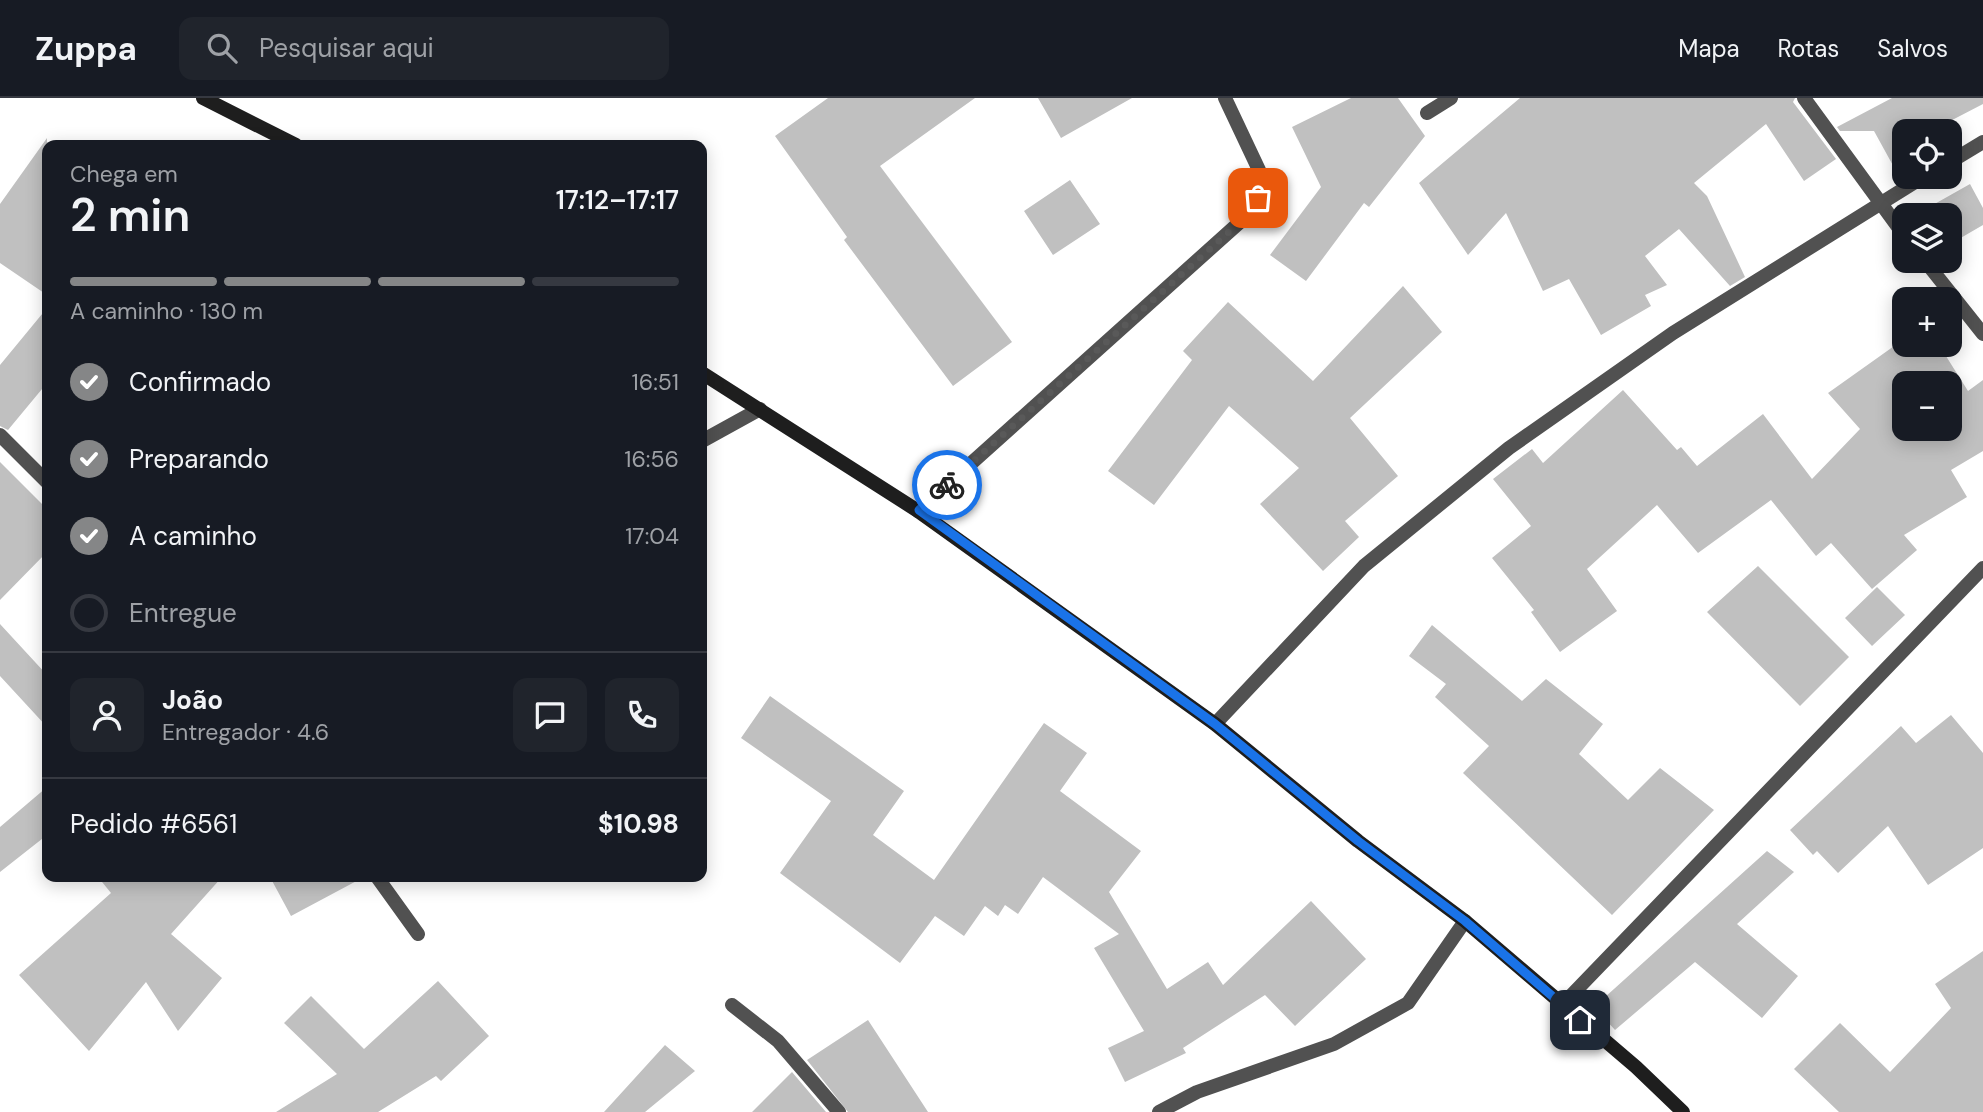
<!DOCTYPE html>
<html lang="pt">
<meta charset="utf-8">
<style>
:root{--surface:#171b24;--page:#20242c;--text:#f1f3f6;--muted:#9ea1a6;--line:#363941;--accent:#858687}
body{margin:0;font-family:"DM Sans",sans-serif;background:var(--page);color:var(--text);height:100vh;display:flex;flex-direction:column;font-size:26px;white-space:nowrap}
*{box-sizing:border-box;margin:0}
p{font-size:23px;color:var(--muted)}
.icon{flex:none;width:38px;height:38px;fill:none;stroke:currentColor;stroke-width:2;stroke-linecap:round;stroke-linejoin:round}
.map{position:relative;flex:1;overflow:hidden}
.details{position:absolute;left:42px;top:42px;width:665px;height:742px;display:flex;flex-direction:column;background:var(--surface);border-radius:14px;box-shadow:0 4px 18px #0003}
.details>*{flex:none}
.fabs{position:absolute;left:1892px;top:21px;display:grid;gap:14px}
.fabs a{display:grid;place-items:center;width:70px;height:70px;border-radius:14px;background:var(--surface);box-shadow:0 4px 18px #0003;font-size:35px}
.pin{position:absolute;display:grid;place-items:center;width:60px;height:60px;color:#fff;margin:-30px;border-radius:14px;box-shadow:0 4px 10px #0006}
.courier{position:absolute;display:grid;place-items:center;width:70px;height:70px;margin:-35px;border:5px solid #1a73e8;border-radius:50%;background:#fff;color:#222;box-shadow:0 2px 9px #0007}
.headline em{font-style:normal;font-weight:600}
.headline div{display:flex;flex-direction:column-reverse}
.headline{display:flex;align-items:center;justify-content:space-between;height:119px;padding:0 28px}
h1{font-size:46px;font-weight:600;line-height:52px}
.bar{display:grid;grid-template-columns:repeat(4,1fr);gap:10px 7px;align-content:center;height:84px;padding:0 28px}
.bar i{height:9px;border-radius:5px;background:var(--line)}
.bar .on{background:var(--accent)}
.bar p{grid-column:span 4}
.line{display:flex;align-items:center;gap:18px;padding:0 28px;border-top:2px solid var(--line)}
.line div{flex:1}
.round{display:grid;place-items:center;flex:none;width:74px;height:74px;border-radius:14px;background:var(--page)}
ol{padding:0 28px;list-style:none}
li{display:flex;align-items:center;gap:21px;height:77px}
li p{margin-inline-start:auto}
li .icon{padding:7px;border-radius:50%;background:var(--accent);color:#fff;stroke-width:4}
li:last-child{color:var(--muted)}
li i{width:38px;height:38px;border:4px solid var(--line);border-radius:50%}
header{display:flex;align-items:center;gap:42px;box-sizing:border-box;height:98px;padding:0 35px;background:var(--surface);border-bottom:2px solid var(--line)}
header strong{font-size:33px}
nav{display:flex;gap:38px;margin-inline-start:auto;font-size:24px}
.search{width:490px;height:63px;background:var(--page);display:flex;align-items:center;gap:18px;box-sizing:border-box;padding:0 24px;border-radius:14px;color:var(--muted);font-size:26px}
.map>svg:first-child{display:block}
.building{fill:#c0c0c0;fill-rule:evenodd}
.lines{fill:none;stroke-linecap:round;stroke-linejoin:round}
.minor{stroke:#515151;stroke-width:14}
.secondary{stroke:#1e1e1e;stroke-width:14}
.done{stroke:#595959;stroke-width:7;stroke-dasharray:0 12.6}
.route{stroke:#1a73e8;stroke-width:9}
</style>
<header>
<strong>Zuppa</strong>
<div class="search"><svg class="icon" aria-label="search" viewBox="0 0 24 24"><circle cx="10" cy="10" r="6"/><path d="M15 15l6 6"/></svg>Pesquisar aqui</div>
<nav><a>Mapa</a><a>Rotas</a><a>Salvos</a></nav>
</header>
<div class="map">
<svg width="1983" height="1014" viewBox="0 0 1983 1014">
<rect width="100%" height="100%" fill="#fff"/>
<path class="building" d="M828 0H975L880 68 1012 244 953 288 844 142 847 139 775 38Z
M1038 0H1132L1061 40Z
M1351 0H1398L1425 38 1369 109 1364 105 1306 183 1270 157 1321 89 1292 29Z
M1520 0H1795L1793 4 1836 61 1804 83 1766 26 1694 85 1707 98 1745 179 1730 188 1679 131 1645 158 1667 187 1645 197 1651 208 1601 237 1569 181 1543 193 1506 115 1468 157 1419 85Z
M1892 0H1983V6L1931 33H1904V80L1901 82 1874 33H1840L1837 29Z
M47 40V197L0 165V106Z
M1070 82 1100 126 1053 157 1024 113Z
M1970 86 1983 110V127L1952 145 1950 117H1936L1931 108Z
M1403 188 1442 234 1350 320 1398 378 1345 423 1359 439 1323 473 1260 406 1299 370 1229 308 1154 407 1108 373 1192 262 1183 253 1228 204 1313 283Z
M47 210V285L8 332 0 328V267Z
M1904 241V247H1939L1968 293 1983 282V353L1951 372 1967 399 1904 437 1917 452 1872 491 1831 445 1816 458 1771 402 1698 455 1657 407 1587 471 1617 513 1560 554 1531 514 1534 512 1492 460 1531 428 1493 381 1532 351 1543 365 1623 292 1677 352 1681 349 1697 368 1763 316 1812 381 1860 331 1828 295ZM1904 285H1950V331H1904Z
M0 364 47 411V454L0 502Z
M1758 468 1849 559 1800 608 1707 514Z
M1877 489 1905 517 1872 548 1845 520Z
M0 526 47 577V629L0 578Z
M1432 527 1522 603 1546 581 1603 626 1579 656 1628 702 1660 670 1714 712 1612 817 1463 675 1489 648 1435 599 1446 586 1409 558Z
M770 598 904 693 873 737 934 782 1044 625 1087 655 1060 693 1141 753 1109 794 1167 891 1208 864 1223 887 1311 803 1366 861 1295 928 1265 897 1183 950 1186 955 1125 984 1108 950 1144 933 1094 850 1119 836 1043 779 1018 816 1005 807 998 818 985 808 964 838 935 818 900 865 780 775 831 703 741 640Z
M1951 617 1983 655V750L1928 787 1888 728 1838 775 1817 753 1813 757 1790 732 1901 628 1916 645Z
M47 689V737L0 774V729Z
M1767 753 1794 774 1737 826 1798 878 1762 920 1695 864 1615 932 1594 909Z
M98 779H222L171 836 222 880 178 933 146 884 89 953 19 877 111 795Z
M270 779H364L291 818Z
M1983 853V1014H1839L1794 971 1840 925 1890 974 1951 910 1935 886Z
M438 883 489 938 441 983 436 978 378 1014H276L337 976 284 925 311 898 364 951Z
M868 922 928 1014H848L807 962Z
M665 947 695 973 645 1014H604Z
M792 974 826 1014H752Z"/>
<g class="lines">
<path class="minor" d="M1804 0 1904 137
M1427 15 1451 0
M1950 64 1983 44
M1925 163 1983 236
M0 337 47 384
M702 343 760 311
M918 413 1240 124 1258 100 1259 72 1225 0
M1215 626 1364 468 1509 350 1673 235 1923 79
M377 779 418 836
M732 907 778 943 839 1014
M1562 907 1983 470
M1159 1014 1197 994 1334 946 1408 905 1465 823"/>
<path class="secondary" d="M203 0 296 47
M702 275 918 413 1215 626 1358 743 1465 823 1636 969 1683 1014"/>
</g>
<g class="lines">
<path class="done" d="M947 387 1240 124 1258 100"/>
<path class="route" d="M947 387 919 412 1215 626 1358 743 1465 823 1580 922"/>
</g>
</svg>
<div class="fabs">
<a><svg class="icon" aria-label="locate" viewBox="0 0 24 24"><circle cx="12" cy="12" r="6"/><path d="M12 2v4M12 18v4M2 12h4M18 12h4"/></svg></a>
<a><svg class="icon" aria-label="layers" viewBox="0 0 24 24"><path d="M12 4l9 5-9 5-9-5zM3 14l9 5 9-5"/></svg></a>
<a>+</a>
<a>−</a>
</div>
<div class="pin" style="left:1258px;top:100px;background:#ea580c"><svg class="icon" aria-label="bag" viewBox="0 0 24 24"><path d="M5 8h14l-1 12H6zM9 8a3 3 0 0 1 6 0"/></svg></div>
<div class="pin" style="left:1580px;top:922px;background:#1f2937"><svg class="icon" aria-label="home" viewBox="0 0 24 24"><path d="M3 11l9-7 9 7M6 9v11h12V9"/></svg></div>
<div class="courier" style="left:947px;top:387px"><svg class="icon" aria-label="bike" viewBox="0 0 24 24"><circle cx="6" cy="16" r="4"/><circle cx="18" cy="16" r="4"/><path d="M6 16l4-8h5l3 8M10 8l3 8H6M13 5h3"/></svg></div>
<section class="details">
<div class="headline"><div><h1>2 min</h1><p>Chega em</p></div><em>17:12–17:17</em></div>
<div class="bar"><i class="on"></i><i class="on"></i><i class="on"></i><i></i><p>A caminho · 130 m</p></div>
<ol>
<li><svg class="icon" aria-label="check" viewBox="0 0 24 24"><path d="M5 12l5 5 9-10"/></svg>Confirmado<p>16:51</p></li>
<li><svg class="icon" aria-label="check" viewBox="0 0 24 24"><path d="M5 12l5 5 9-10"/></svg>Preparando<p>16:56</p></li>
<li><svg class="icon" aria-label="check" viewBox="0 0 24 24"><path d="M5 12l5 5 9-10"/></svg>A caminho<p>17:04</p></li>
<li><i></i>Entregue</li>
</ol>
<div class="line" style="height:126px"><a class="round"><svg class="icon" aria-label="person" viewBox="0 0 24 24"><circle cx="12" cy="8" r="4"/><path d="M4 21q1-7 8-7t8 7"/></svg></a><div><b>João</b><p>Entregador · 4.6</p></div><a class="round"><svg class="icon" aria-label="chat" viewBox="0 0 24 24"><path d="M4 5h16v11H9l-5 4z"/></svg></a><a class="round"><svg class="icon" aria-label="phone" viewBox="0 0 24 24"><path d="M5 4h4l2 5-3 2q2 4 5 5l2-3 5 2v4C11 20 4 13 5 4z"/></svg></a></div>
<div class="line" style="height:91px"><div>Pedido #6561</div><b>$10.98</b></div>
</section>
</div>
